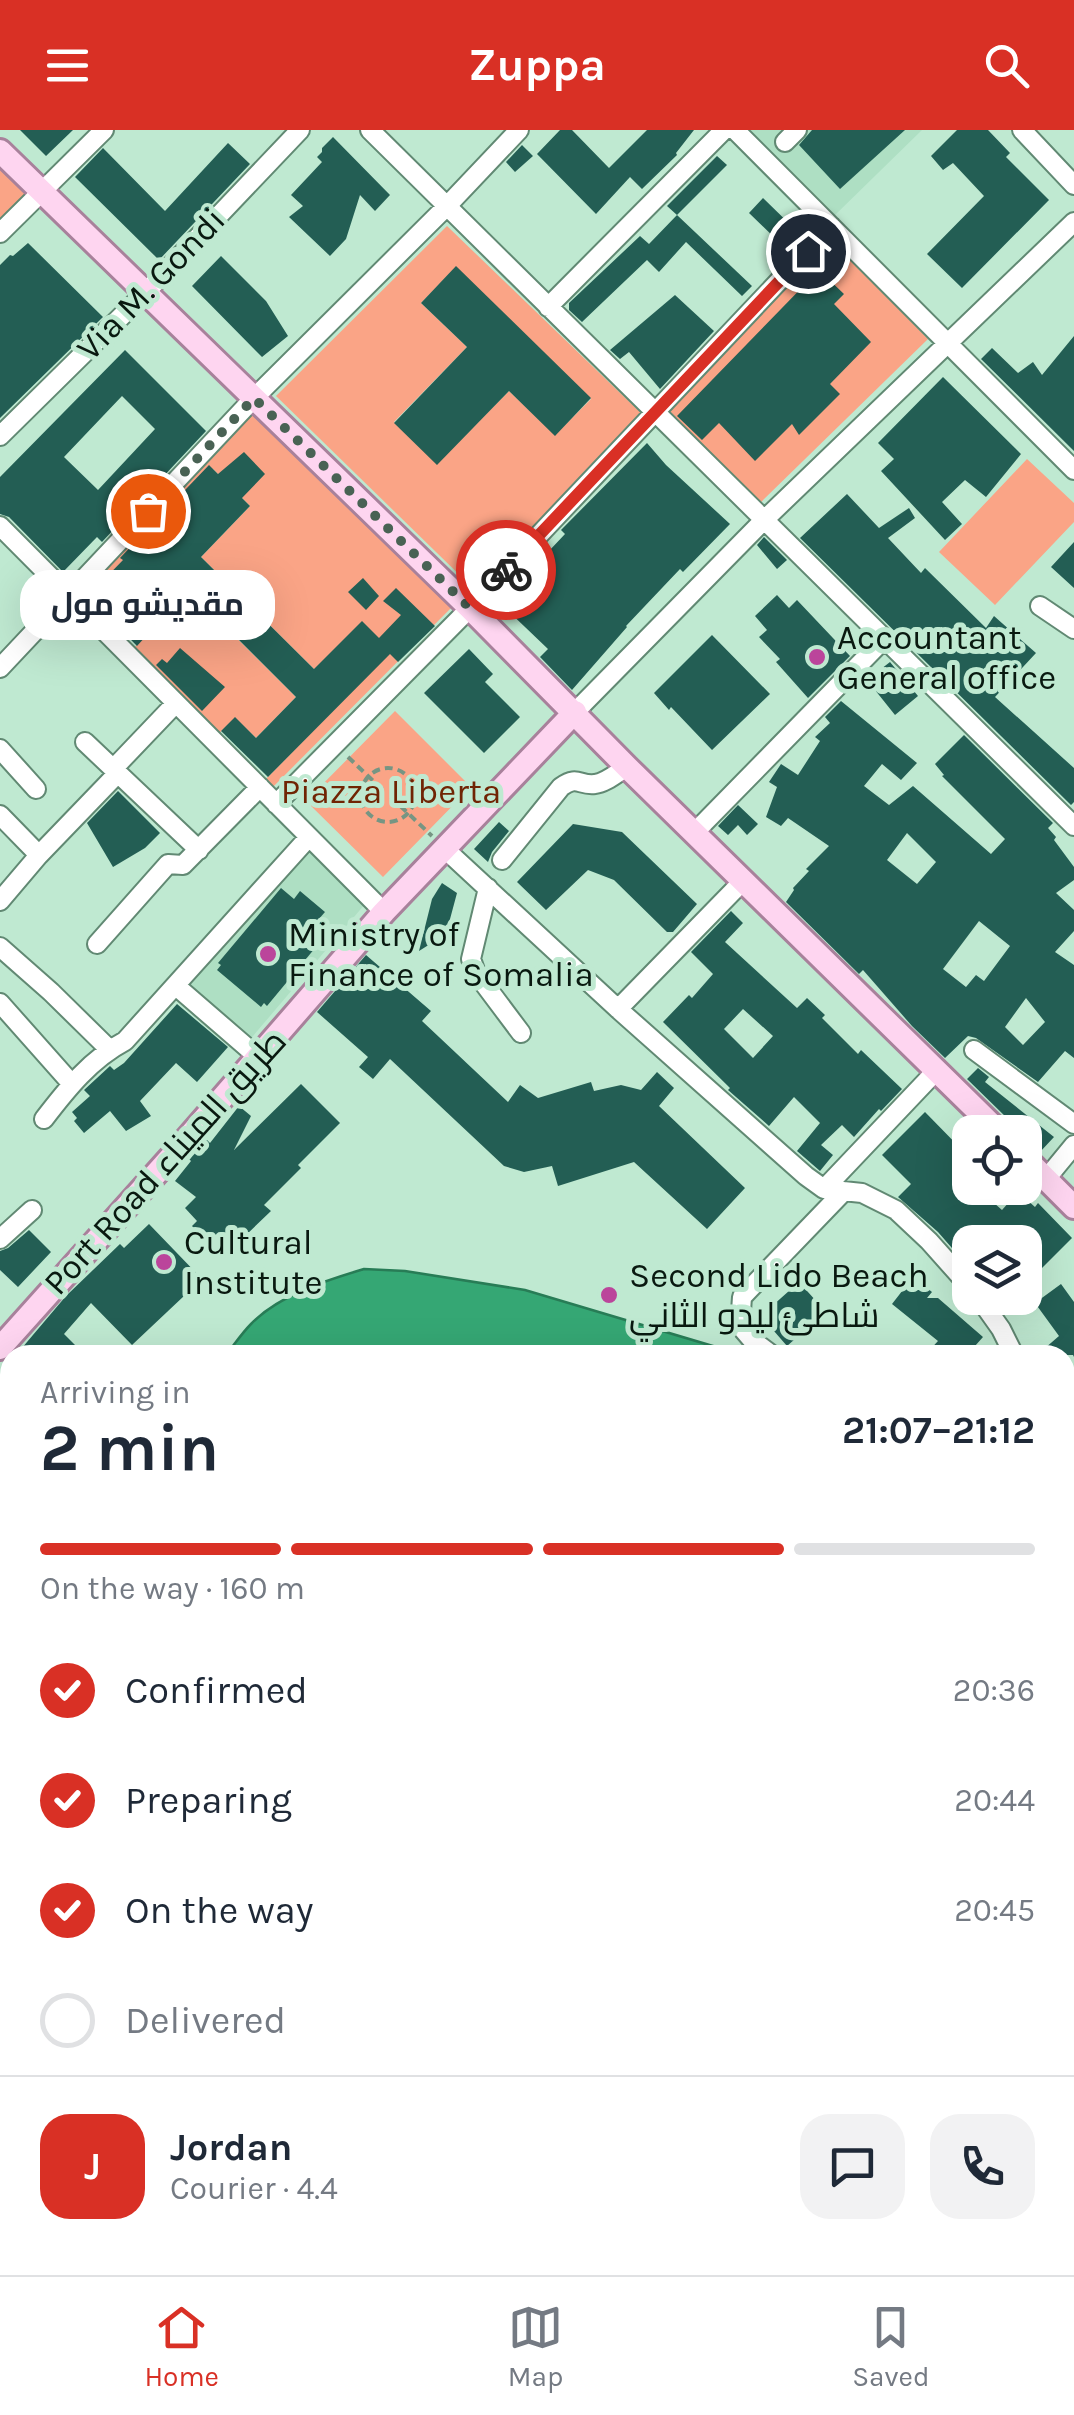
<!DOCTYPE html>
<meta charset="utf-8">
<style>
:root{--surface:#fff;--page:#f2f2f3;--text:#1f2937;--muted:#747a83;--line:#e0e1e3;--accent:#d93025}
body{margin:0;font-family:Karla,Cairo,sans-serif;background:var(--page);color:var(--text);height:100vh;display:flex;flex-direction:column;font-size:38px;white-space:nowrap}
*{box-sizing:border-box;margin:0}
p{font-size:32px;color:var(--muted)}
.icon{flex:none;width:55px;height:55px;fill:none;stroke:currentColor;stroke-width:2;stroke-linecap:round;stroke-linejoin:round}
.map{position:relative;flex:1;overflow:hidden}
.drawer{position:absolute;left:0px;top:1215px;width:1075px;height:930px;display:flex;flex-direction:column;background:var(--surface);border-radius:30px 30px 0 0;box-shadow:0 10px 40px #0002}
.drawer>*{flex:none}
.controls{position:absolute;left:952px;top:985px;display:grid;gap:20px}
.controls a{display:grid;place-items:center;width:90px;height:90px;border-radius:20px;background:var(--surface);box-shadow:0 10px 40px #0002;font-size:50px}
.pin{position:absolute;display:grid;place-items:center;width:85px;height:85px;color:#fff;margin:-42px;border:5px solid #fff;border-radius:50%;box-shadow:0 2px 10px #0007}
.courier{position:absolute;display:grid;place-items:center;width:100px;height:100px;margin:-50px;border:8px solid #d93025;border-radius:50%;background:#fff;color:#222;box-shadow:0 2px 12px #0007}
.bubble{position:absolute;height:70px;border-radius:30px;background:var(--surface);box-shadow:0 10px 40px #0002;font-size:32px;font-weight:700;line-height:70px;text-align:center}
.overview em{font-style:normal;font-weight:700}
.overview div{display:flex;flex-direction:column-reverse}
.overview{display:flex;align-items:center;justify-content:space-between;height:170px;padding:0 40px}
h1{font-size:65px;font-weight:700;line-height:75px}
.bar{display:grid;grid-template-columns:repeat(4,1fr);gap:15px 10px;align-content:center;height:120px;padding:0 40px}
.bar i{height:12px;border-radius:8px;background:var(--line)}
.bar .on{background:var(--accent)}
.bar p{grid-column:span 4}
.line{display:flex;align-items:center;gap:25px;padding:0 40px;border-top:2px solid var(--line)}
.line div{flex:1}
.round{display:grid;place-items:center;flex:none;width:105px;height:105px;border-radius:30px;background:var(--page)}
ol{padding:0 40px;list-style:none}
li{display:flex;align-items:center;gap:30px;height:110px}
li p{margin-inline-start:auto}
li .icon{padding:10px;border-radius:50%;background:var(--accent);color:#fff;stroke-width:4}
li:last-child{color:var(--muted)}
li i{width:55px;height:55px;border:5px solid var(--line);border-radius:50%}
header{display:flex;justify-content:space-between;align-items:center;height:130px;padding:0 40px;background:var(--accent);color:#fff;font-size:45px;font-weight:700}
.tabs{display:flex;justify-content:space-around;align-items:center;height:140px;border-top:2px solid var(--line);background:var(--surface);font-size:28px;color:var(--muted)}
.tabs a{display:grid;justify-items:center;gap:5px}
.tabs .on{color:var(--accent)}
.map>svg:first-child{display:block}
.built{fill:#aedfc3}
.green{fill:#faa486;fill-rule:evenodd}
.water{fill:#35a774;stroke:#287c56;stroke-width:2.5}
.building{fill:#235e54;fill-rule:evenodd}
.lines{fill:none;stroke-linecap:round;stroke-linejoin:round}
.minor-casing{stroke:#618973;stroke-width:22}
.major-casing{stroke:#a8819b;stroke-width:28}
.path{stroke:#769583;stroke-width:4;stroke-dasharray:8 5;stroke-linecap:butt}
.minor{stroke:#fff;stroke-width:18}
.major{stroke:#fed5f0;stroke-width:22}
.done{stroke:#496254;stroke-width:10;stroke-dasharray:0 18}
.route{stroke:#d93025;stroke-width:12}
.poi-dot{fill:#bb459b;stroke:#bfe9d1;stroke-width:4}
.labels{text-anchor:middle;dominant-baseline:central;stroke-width:10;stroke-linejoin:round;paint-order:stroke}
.street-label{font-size:35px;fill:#091910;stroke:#bfe9d1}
.poi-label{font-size:35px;fill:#091910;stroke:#bfe9d1;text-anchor:start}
.park-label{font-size:35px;fill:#702404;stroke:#bfe9d1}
</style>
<header><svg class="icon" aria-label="menu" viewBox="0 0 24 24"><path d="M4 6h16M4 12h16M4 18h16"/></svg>Zuppa<svg class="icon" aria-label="search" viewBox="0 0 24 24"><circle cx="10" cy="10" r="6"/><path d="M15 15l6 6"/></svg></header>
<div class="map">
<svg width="1074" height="2145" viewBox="0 0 1074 2145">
<rect width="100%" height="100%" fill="#bfe9d1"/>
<path class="built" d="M743 0H922L833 87Z
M297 710 365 774 242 919 170 855Z"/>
<path class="green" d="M0 32 29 61 0 89Z
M447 96 644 286 476 461 276 266ZM456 137 591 269 555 305 509 261 437 334 394 292 467 217 421 173Z
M831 109 928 209 758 375 663 285Z
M254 280 454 475 265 665 72 476ZM213 339 250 376 201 427 314 539 392 521 260 655 213 609 235 588 256 608 296 567 171 443 128 485 147 504 133 519 84 470Z
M1027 329 1074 373V392L995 475 939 422Z
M395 581 471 657 383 747 306 671Z"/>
<path class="water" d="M364 1139 405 1141 525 1160 716 1217 726 1225H226C234 1215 242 1203 251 1194 279 1165 327 1150 364 1139Z
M10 1459V2135H1065V1533L1074 1543V2145H0V1472Z"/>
<path class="building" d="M20 0H73L46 26Z
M560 0H572L609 38 647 0H694L676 23 677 25 642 59 630 47 596 84 537 24Z
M812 0H905L840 59 799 15Z
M957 0H988L1010 23 1006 27 1049 70 962 158 927 124 984 66 953 33 943 40 931 26Z
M333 7 390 65 375 81 360 65 346 109 330 126 289 87 303 76 291 65 322 32 317 27 322 22V18Z
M228 13 250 34 159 130 75 47 103 18 165 81Z
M522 15 533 26 515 42 506 32Z
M717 26 727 35 677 85 667 76Z
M763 68 803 107 785 125 775 115 778 111 749 83Z
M677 85 752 156 742 166 686 112 659 142 647 130 582 192 569 180V173L640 106 649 114Z
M28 113 103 187 0 288V135L10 125 13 126Z
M221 126 266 171 288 206 262 227 192 156Z
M456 136 591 268 555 306 509 261 437 335 394 293 467 217 421 173Z
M819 140 844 164 834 174 871 212 830 254 840 264 799 305 792 294 755 331 719 293 702 310 677 286Z
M675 165 714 201 660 259 629 222 620 229 610 220Z
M1074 206V321L981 229 992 218 1018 243 1033 232 1042 245Z
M125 220 206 301 102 412 97 407 63 442 9 387 0 384V347ZM122 266 155 299 98 360 64 327Z
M943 247 1021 324 986 367 965 350 942 372 962 394 945 410 881 341 894 329 878 313Z
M647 313 666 335 730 394 683 442 680 439 626 496 627 497 572 560 540 527 548 519 500 473 565 404 561 400Z
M244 322 265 344 242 368 250 376 201 427 314 539 362 491 379 508 401 485 383 471 396 458 435 496 398 532 390 524 268 647 221 601 235 587 256 608 296 567 171 442 128 485 148 504 137 516 88 466 123 430 120 428 209 335 218 344Z
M847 364 879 398 909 378 915 388 888 408 921 443 925 438 986 498 994 486 1036 523 995 567 1074 638V672L1071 675 800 408Z
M764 407 787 430 777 439 757 415Z
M1074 412V458L1051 437Z
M363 448 379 466 366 480 348 462Z
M777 465 789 478 797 470 850 526 808 568 776 532 780 529 759 507 767 500 755 486Z
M712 505 770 564 712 620 671 577 669 580 654 563Z
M180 518 225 557 202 581 156 535 162 529 167 533Z
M469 519 493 544 485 552 520 587 484 623 424 563Z
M890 532 918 566 895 585 867 550Z
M841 571 917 633 901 650 882 634 864 656 889 675 913 656 991 724 1005 709 942 646 944 645 935 634 964 605 1053 693 1048 698 1056 707 1054 710 1074 737V750L1056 763 1074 780V801L1055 822 1074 835V928L1065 921 1038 952 976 908 968 906 945 928 912 896 863 840 859 844 786 772 794 760 793 758 809 741 806 739 829 716 788 688 781 696 766 687 777 657 769 652 781 634 798 645 820 611 815 607 830 593 825 587ZM907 703 936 732 917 754 887 730ZM979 791 1010 816 984 851 976 845 966 857 943 839ZM1026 868 1045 892 1023 915 1005 897Z
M118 661 160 703 145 718 113 737 87 693Z
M738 675 758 694 747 705 738 695 728 705 718 696Z
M499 692 509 701 492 722 488 732 474 719Z
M573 694 622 702 697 774 673 802H667L614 750 588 740 546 780 517 752Z
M442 753 457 763 446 804 419 821 432 769Z
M281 758 294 769 300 761 325 782 318 790 330 800 267 876 264 873 261 877 217 840 221 835 218 833Z
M731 781 743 793 725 812 797 878 807 868 825 885 822 888 858 924 861 920 902 959 881 981 879 979 854 1007 842 995 821 1015 833 1025 820 1041 797 1021 820 993 794 967 769 996 728 960 730 958 663 892 689 865 692 868 713 844 691 822ZM743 879 773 906 753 928 724 899Z
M366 825 431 881 422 891 508 972 520 955 538 968 591 952 594 961 621 955 641 960 657 942 674 958 659 976 745 1058 707 1099 634 1032 558 1056 552 1036 524 1042 504 1036 390 929 373 949 359 937 368 927 317 882Z
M177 874 228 917 197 952 176 933 140 971 151 986 126 1001 110 981 84 1003 74 991 77 988 72 982 90 966 84 960 110 936 114 940 124 933Z
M978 938 989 947 985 952 1054 1007 1040 1022 1030 1014 1025 1013V1002H1014L1010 991 967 949Z
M301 954 340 993 298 1035 301 1038 264 1075 271 1081 222 1128 192 1096 197 1091 185 1078 196 1067 175 1051 191 1031 189 1029 206 1009 210 1013 239 976 251 986 234 1020Z
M925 982 970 1028V1058H977L1002 1080 1018 1062 1035 1077 1038 1073 1072 1108 1025 1155V1112H970V1128L965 1133 938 1102 898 1067 911 1054 882 1025Z
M149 1094 202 1149 132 1215 91 1173 64 1204 85 1225H16L66 1166 120 1114 124 1118Z
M29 1100 51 1122 18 1157 0 1140V1121L8 1118Z
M913 1147 932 1162 927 1168H938L983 1207 967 1225H925L938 1211 892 1174Z
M799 1152 826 1182 787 1216 761 1186Z
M1061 1154 1074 1172V1227L1073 1225H1037L1059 1206 1035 1173Z"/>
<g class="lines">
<g class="minor-casing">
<path id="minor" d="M370 0 1074 696
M735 0 1074 340
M1022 0 1074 55
M785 12 797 0
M0 103 104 0
M548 177 724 0
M0 306 146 162 300 0
M0 396 384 782
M1040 476 1074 499
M0 538 254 268 447 76 519 0
M575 582 763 391 1074 92
M85 612 199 720
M0 619 36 659
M113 639 176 573
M276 674 470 478 831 96
M0 685 39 725
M694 703 884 509
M446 720 618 879 806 1046 824 1059 862 1063 896 1080 929 1111 970 1157
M502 730 561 657C578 645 579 656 595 654 606 653 618 642 627 637
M488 758 471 829 476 843 521 903
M0 771 39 725 118 643
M97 814 168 734 183 735 260 657
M0 817 51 862 109 919
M176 856 258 927
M0 873 71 953
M618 879 743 751
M974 920 1074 994
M44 989C67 959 91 929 125 911L309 707
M1046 1049 1074 1015
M824 1059 936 941
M0 1109 32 1080
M979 1168 1001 1199 1014 1225
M772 1225 752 1210 740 1196 742 1167 844 1061
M1065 1349 1074 1360"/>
</g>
<g class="major-casing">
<path id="major" d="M0 21 470 478 627 637 999 1002
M1025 1028 1074 1077
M0 1218 171 1027 384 782 575 582"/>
</g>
<path class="path" d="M348 627 385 662
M361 665a27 27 0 1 1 54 0a27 27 0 1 1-54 0Z
M391 667 432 706"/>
<use href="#minor" class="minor"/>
<use href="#major" class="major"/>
</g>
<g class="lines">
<path class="done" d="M148 381 254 268 470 478 506 440"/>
<path class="route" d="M506 440 808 121"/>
</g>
<g class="poi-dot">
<circle cx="817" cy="527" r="10"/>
<circle cx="268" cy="824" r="10"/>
<circle cx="164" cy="1132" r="10"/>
<circle cx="609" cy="1165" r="10"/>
</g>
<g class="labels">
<g class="street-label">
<text transform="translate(151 154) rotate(-46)">Via M. Gondi</text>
<text transform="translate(165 1032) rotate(-48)">Port Road طريق الميناء</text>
</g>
<g class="poi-label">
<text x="837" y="507">Accountant<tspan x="837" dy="40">General office</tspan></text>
<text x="288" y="804">Ministry of<tspan x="288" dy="40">Finance of Somalia</tspan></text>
<text x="184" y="1112">Cultural<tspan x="184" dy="40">Institute</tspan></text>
<text x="629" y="1145">Second Lido Beach<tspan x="629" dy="40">شاطئ ليدو الثاني</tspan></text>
</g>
<g class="park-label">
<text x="391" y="661">Piazza Liberta</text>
</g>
</g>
</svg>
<div class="controls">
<a><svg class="icon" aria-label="locate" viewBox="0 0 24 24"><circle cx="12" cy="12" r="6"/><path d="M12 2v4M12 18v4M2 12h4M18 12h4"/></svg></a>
<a><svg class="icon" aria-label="layers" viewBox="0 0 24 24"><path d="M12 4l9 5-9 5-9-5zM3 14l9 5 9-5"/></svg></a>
</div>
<div class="pin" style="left:148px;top:381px;background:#ea580c"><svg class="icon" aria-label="bag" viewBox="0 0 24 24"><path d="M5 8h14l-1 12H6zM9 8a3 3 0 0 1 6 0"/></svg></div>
<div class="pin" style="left:808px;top:121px;background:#1f2937"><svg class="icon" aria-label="home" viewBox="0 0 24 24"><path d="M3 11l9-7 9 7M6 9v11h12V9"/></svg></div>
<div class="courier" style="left:506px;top:440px"><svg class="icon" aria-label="bike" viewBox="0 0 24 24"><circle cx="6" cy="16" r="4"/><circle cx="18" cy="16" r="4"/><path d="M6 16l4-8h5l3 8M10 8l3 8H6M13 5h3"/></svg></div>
<div class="bubble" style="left:20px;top:440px;width:255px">مقديشو مول</div>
<section class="drawer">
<div class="overview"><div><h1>2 min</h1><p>Arriving in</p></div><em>21:07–21:12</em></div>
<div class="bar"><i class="on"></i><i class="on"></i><i class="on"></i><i></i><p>On the way · 160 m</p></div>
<ol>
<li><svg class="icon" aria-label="check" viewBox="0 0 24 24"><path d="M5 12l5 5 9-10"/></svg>Confirmed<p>20:36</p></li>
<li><svg class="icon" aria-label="check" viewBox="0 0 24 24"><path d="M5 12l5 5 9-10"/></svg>Preparing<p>20:44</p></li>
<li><svg class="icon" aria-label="check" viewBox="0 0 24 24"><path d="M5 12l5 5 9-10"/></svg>On the way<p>20:45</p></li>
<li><i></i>Delivered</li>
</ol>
<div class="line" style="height:180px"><b class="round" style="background:var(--accent);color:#fff">J</b><div><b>Jordan</b><p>Courier · 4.4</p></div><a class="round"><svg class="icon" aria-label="chat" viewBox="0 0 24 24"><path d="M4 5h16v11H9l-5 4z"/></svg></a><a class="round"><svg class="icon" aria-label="phone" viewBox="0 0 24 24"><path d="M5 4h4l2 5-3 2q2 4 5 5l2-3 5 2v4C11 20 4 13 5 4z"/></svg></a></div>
</section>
</div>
<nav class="tabs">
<a class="on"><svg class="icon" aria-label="home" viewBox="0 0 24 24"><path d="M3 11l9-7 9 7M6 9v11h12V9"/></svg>Home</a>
<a><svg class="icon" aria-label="map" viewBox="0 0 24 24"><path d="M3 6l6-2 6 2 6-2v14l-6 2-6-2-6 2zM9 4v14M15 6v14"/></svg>Map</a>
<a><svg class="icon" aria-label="saved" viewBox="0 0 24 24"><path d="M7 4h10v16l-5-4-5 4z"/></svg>Saved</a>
</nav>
